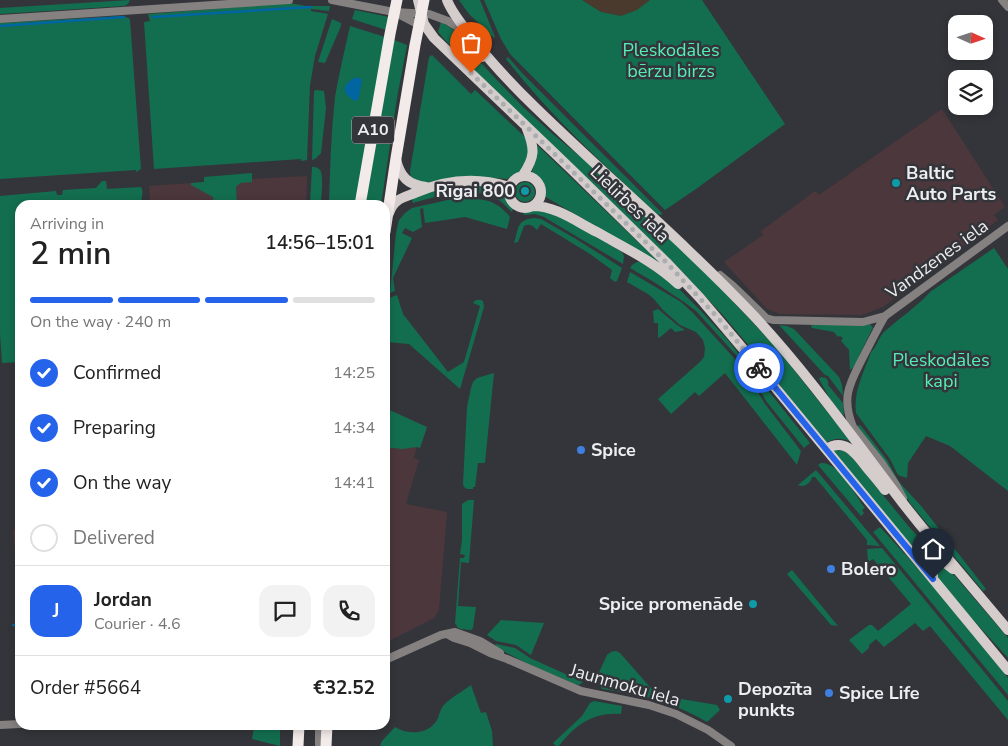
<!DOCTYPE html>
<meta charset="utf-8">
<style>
:root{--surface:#fff;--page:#f2f2f2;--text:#222;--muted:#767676;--line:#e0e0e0;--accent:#2563eb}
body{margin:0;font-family:"Nunito Sans",sans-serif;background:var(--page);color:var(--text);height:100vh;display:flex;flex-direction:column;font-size:19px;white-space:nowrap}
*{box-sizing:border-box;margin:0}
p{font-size:16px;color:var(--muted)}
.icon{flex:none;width:28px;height:28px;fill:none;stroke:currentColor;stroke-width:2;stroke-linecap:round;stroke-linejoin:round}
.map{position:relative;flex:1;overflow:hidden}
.side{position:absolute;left:15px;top:200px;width:375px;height:530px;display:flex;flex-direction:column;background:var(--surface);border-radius:15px;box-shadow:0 2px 8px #0003}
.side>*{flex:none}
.needle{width:32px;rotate:93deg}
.fabs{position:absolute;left:948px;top:15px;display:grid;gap:10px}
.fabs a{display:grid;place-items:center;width:45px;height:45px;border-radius:10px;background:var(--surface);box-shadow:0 2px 8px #0003;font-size:25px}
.pin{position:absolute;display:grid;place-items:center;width:42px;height:42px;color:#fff;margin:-51px -21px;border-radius:50% 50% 50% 0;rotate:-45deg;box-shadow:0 0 5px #0007}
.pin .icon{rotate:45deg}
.courier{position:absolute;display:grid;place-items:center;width:50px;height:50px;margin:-25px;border:4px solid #2563eb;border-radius:50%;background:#fff;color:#222;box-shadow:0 1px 6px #0007}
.head em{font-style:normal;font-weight:600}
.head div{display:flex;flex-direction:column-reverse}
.head{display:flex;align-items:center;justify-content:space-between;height:85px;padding:0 15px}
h1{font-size:32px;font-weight:600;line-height:38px}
.bar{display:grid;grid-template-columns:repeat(4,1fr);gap:8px 5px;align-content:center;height:60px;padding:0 15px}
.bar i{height:6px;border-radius:4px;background:var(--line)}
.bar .on{background:var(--accent)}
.bar p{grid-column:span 4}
.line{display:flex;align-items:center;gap:12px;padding:0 15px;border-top:1px solid var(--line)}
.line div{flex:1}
.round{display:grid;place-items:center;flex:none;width:52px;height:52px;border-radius:15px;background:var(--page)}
ol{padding:0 15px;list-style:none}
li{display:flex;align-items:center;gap:15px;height:55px}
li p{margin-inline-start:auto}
li .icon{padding:5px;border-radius:50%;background:var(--accent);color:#fff;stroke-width:4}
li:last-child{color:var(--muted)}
li i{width:28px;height:28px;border:2px solid var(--line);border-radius:50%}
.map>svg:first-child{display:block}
.commercial{fill:#4b373c}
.education{fill:#493a2d}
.green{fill:#136e4f}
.water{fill:#0065a1}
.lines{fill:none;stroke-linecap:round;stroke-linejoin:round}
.stream{stroke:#0065a1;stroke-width:2.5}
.minor{stroke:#858181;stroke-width:8}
.major{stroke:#d4cdcc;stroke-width:10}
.highway{stroke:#f3ebe9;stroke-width:11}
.done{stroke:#acadb1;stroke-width:5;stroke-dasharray:0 9}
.route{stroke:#2563eb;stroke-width:6}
.culture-dot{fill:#0f9aa8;stroke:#34353a;stroke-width:2}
.shop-dot{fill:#3f7fe0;stroke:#34353a;stroke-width:2}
.labels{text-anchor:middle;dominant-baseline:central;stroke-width:5;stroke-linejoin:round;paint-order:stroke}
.shield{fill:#34353a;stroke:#b6b6ba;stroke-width:1}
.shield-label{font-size:16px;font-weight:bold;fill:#edeef1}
.park-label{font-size:18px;fill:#55efb6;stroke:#34353a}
.poi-label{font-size:18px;font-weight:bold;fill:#edeef1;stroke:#34353a;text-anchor:start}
.street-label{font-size:18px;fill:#edeef1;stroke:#34353a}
</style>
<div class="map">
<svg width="1008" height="746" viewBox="0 0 1008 746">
<rect width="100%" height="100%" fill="#34353a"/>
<path class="commercial" d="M942 109 1005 207 994 215 998 220 883 307 862 315 780 314 767 309 724 262 763 235 761 231 815 191 819 195Z
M307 176 306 205H150L149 186 231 180Z
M385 408 427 427 420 448 417 447 414 458 419 460 406 504 447 512 439 610 434 618 385 643Z
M20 527V617L13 530Z"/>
<path class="education" d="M582 0H650L638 10 621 16 601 12Z"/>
<path class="green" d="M130 0 128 4 124 6 0 14V8Z
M459 0H480L495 37 494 38 469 14Z
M484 0H582L601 12 621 16 637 10 650 0H702L785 124 696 189 665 210 510 54 501 39Z
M290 3 306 6H330L329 11 311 9V11L328 14 315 56 310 85 307 160 301 161V159L154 169 144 22 150 21 148 14Z
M355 10 389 17 386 30 352 19Z
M122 16 129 18 130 20 141 169 136 172V170L0 179V23Z
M332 19 341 23V26L325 63 318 62Z
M441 22C452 28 459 34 467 43H460L454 50 438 32Z
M350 26 385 37 357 205H329C330 169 331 133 335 97 339 73 345 49 350 26Z
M394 40 407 45 397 98 381 205H365Z
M469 52 474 55 494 77 523 107 555 136 587 162 702 269 775 346 851 442C841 437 835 438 825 443L749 346 722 314 682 272 463 60V55L465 53Z
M432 55 471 94 475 90 525 137 530 155 522 170 507 179 483 177H464L422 183 411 179 410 171 429 57Z
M508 57 522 73 662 213V215L657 214C604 165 550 116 506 59Z
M316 90 324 91 326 108 321 153 315 159 312 160 314 91Z
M535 143 662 265 544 196C546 184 542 178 532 172L536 156Z
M312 167C316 167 317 167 320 170 324 175 321 198 321 205H310Z
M252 173V182L240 183 236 187 237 205H214L213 197 191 185V183L204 182V177Z
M102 181H106L107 189 141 187C144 192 141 199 141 205H20V362L2 363 0 334V196L56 191 57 195H62L63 190 96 188Z
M515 192a10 10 0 1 1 20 0a10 10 0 1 1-20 0Z
M461 186C473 186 497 184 504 194 508 199 509 204 513 208L512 212C507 208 503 202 497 199 474 186 437 196 413 203L411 197 444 188Z
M452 199C464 199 485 197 495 204 501 207 506 212 510 217L507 229 465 217 425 223 423 208 420 209 422 227 413 232 405 228 402 233 412 238 393 278 395 291 390 293 396 233 399 220 405 213 412 208Z
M540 209H545L583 229 622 252 624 256 623 264 544 217 535 214 523 215 525 212Z
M534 218 541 219 576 239 622 268 617 281 615 282 610 278 612 270 590 254 541 224 537 230C533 226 530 223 524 226L518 242 514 243C519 228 516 220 534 218Z
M994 248 1008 269V491L950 446 926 436 908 463 907 478 898 475 890 459 856 413C853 392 864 372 871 352 877 347 878 338 884 332 899 318 917 307 930 292Z
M637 262H641L677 287 701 311 727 339 810 443 804 448 766 401 746 366 696 311 684 302 654 282 630 268 632 265Z
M630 272 681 302 693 313 743 368 765 404 801 451 797 465 725 373 699 396 695 392 671 414 658 399 700 362 704 357 705 348 703 340 696 332 680 325 663 310 654 299 648 294 627 282Z
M397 295 403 314 448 372 464 362 480 306 473 303C476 299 479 299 483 301L484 307 460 389 409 344 387 342 385 356V326L389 298Z
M658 309 677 325 685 330 675 332 671 328 659 338 658 337V323H654L653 311Z
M870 324 873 328 871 331 854 367 850 370 849 350 841 341 843 338 840 336 838 337 834 332 812 328 811 326 812 325Z
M779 325 787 326 794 329 839 377 842 385 843 396 828 376 825 375Z
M494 373 485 463H478L475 487H473V489H467L464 487 463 484 467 407 471 388 473 382 477 378Z
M821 377 826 378 828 381V385L843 403 844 415 842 414 830 399 819 379Z
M385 408 427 427 420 448 417 447 402 449 385 447Z
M859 425 861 426 887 460 899 482 922 507 986 589 983 591 910 503 888 468 857 426Z
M835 450 843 451 850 455 910 528 938 558 933 561 929 568 833 452Z
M821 463C839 462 855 495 865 508L862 510 864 513 861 516 818 465Z
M816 470 880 546 867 545V540L815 477H812C811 483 804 488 798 485Z
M468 500H474L469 563 461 562 458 606 476 607 473 628 471 630 461 629 458 628 455 623 460 558H464L465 555 460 554 462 540V504Z
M880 527 925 576 1008 678V695L873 532Z
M882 548 1008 701V720L930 626 923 631 915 623 884 647 876 639 869 645V648L862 654 849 640 869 625H872L878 631 911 604 873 559 869 562 868 561 867 549Z
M941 568H946L955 576 1008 638V658L965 611 937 577V572Z
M792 570 838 626 831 625 787 574Z
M501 620 544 623 531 655 516 645 496 641 487 635Z
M496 644 515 648 530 658 583 682 579 685 575 684C550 673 516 661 495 645Z
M616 651 620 653 657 695 717 705 720 710 707 722C685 709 661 700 637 695 625 692 613 691 602 689L598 683H596V679L607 655 611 652Z
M471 685 481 713 486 712 492 731 493 746H380L382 741 395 727C408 735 428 735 437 720 439 716 440 710 443 706 450 698 463 691 471 685Z
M594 701 622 706 621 714C593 712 575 725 559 746H556L553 743 582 716 590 703Z
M254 727 280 728V746L252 739Z"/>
<path class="water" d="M354 78H360L362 80 358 100 355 101C343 94 340 87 354 78Z"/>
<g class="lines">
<path class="stream" d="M153 17 311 7
M0 26 124 17
M13 625H20"/>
<path class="minor" d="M332 0 394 12 429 14 448 21 464 31
M1002 0 1008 7
M396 13 421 26
M0 19 289 0
M720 275 732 285 762 314 766 318 773 320 863 322 885 316
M903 498 896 485 881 462 853 427C849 417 846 404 848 393 850 382 856 371 861 361 869 346 876 331 885 316L1008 226
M447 634 454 638 470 643 490 653 507 659 581 691 649 705 676 714 708 730 731 746
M385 660 441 635 455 632 480 641 500 653
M0 725 20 724
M319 725V746"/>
<path class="major" d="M418 0 424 24 434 38 569 167 666 262 700 298 755 363 1008 670
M447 0C451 11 459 20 465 29 486 57 510 83 536 108 608 178 685 243 754 316 809 375 856 442 905 506 938 548 974 589 1008 630
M457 60C458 54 459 51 464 48L472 49 482 57
M396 159C400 177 408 185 426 187
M523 175C535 157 535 149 527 129
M509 192a16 16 0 1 1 32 0a16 16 0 1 1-32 0Z
M533 206C556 206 577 222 597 232 625 248 655 262 678 284
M389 213C394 199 402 198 415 193 445 180 478 177 509 187
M826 449C845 437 856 454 867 468 873 475 879 482 885 490
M933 579V571L937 564 944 562 953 569"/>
<path class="highway" d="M360 205 390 34 397 0
M385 232 396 158 415 45 424 0
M298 746 299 725
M326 746 327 725"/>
</g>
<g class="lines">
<path class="done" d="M471 73 666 262 719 319 759 368"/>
<path class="route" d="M759 368 933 579"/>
</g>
<g class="culture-dot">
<circle cx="896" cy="183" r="5"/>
<circle cx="525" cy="191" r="5"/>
<circle cx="753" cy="604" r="5"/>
<circle cx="728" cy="699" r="5"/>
</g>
<g class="shop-dot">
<circle cx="581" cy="450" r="5"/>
<circle cx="831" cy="569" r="5"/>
<circle cx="829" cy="693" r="5"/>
</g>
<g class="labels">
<rect class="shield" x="352" y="116.5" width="42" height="27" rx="4"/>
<g class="shield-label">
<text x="373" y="130">A10</text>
</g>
<g class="park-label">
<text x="671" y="50">Pleskodāles<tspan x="671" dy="21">bērzu birzs</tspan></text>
<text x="941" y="360">Pleskodāles<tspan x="941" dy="21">kapi</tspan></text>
</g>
<g class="poi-label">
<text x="906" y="173">Baltic<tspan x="906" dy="21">Auto Parts</tspan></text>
<text x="515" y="191" text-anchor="end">Rīgai 800</text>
<text x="591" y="450">Spice</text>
<text x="841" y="569">Bolero</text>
<text x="743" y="604" text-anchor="end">Spice promenāde</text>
<text x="738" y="689">Depozīta<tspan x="738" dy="21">punkts</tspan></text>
<text x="839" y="693">Spice Life</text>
</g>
<g class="street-label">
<text transform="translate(630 204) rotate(44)">Lielirbes iela</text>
<text transform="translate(937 259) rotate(-36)">Vandzenes iela</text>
<text transform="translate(625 685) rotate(16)">Jaunmoku iela</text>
</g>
</g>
</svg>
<div class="fabs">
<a><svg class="needle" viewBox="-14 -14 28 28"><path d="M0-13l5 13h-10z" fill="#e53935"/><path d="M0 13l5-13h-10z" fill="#767676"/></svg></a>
<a><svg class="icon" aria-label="layers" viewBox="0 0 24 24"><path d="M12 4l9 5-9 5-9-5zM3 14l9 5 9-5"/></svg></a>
</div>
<div class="pin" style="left:471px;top:73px;background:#ea580c"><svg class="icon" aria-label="bag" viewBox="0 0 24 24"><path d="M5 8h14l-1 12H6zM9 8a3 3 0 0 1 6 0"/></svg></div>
<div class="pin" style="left:933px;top:579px;background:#1f2937"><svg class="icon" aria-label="home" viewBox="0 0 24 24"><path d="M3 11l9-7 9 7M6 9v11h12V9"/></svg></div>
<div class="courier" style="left:759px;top:368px"><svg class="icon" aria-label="bike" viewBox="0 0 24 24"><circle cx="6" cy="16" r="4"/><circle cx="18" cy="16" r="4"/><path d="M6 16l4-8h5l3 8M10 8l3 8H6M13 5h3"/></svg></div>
<section class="side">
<div class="head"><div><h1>2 min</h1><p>Arriving in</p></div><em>14:56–15:01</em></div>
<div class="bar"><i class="on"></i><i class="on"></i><i class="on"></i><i></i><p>On the way · 240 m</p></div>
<ol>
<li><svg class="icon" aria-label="check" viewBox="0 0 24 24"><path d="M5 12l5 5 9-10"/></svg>Confirmed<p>14:25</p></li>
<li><svg class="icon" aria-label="check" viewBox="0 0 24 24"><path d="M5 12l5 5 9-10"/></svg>Preparing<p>14:34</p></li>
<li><svg class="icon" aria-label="check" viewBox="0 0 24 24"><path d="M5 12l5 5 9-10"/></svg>On the way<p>14:41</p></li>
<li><i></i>Delivered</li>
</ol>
<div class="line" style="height:90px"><b class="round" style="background:var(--accent);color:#fff">J</b><div><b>Jordan</b><p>Courier · 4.6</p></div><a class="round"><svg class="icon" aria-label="chat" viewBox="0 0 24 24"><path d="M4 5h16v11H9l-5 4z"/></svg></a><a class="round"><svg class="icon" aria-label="phone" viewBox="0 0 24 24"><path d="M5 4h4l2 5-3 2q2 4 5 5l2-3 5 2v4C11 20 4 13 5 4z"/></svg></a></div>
<div class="line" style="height:65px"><div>Order #5664</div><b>€32.52</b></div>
</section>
</div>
